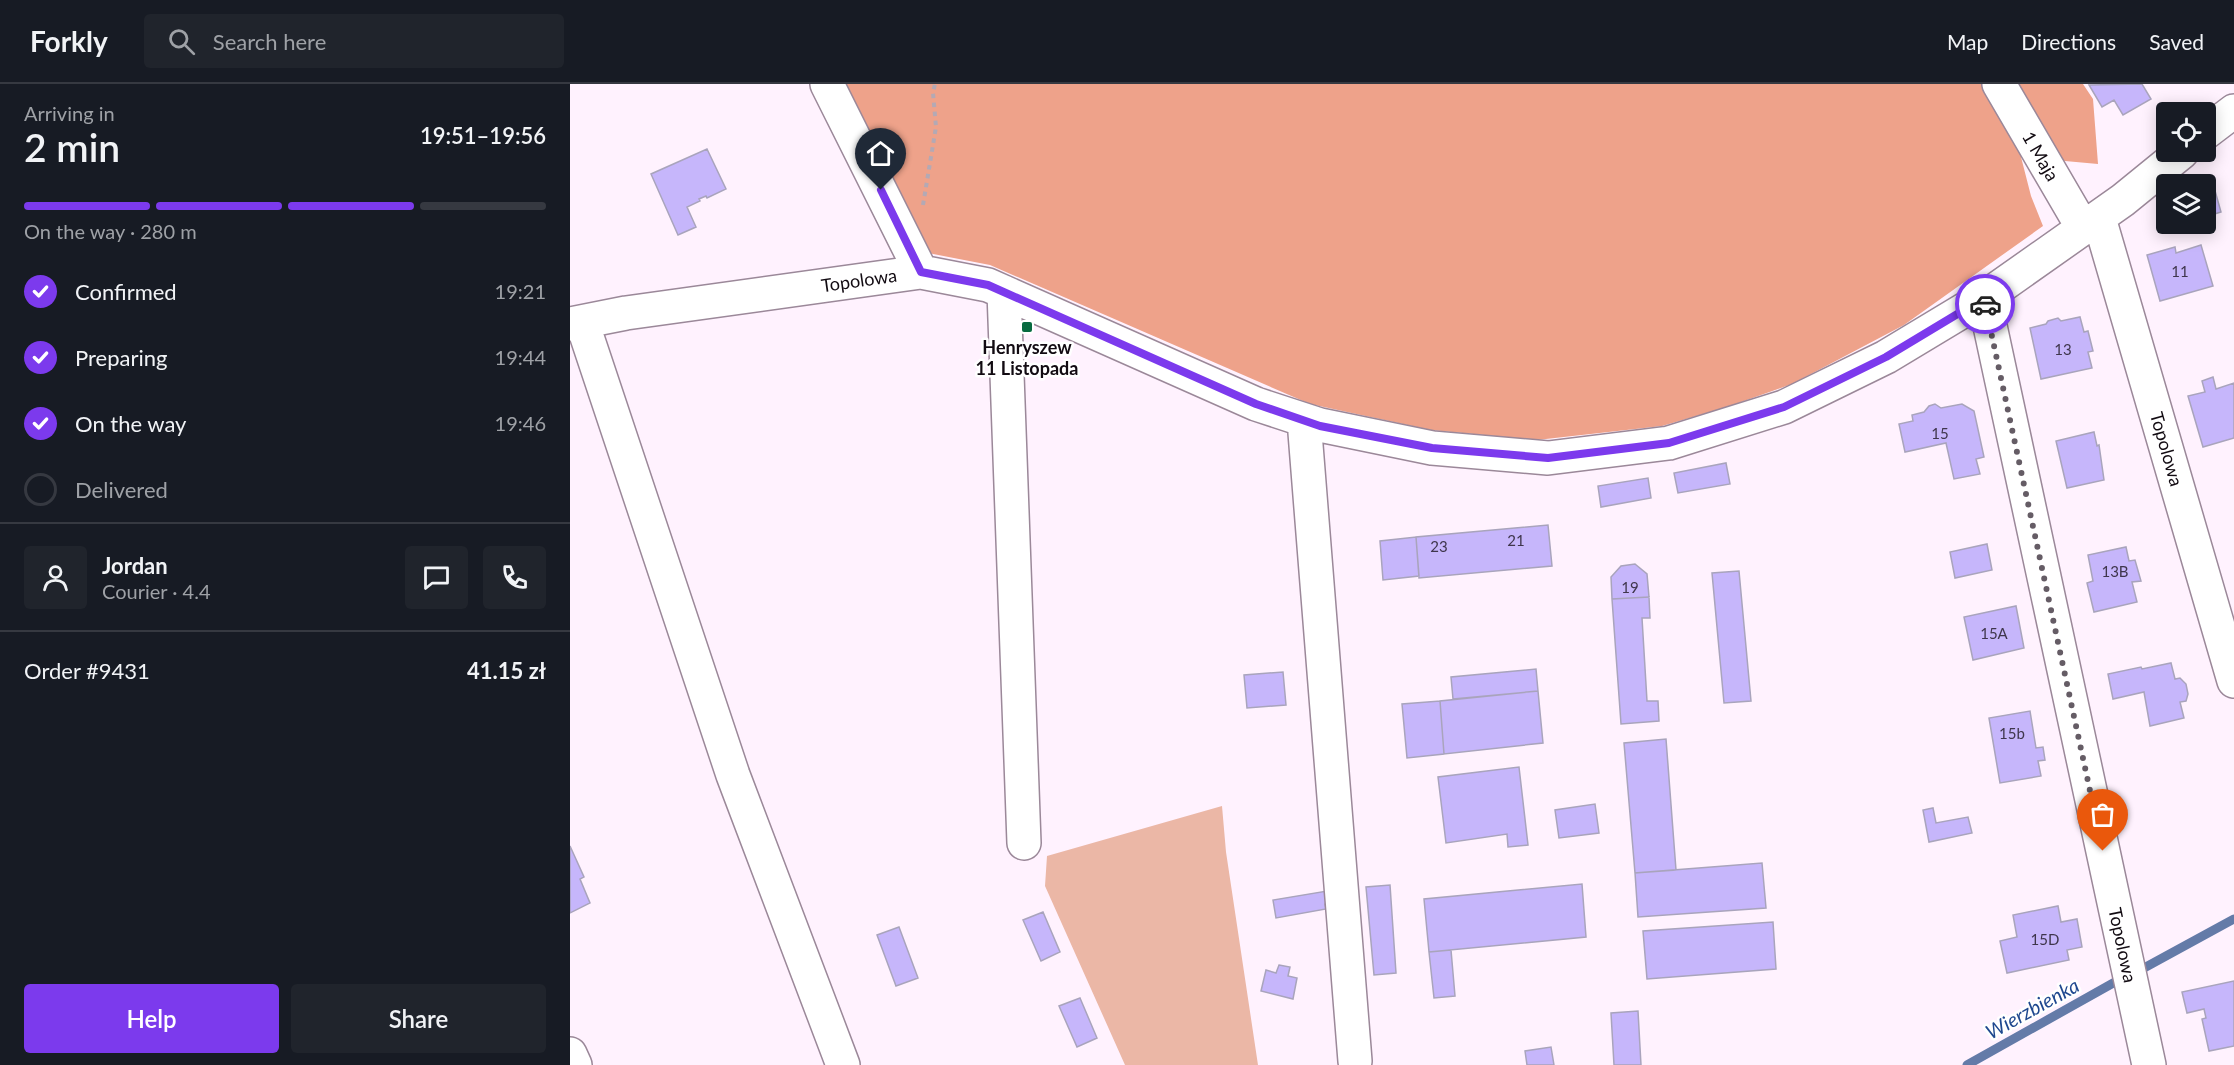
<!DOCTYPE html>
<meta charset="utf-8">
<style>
:root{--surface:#171b24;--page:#20242c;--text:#f1f3f6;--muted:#9ea1a6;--line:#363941;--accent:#7c3aed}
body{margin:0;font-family:Lato,sans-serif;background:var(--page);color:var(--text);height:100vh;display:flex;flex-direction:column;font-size:22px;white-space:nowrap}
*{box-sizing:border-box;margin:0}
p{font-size:20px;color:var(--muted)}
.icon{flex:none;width:33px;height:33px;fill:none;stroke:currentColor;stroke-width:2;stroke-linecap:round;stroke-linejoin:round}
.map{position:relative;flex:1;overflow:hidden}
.side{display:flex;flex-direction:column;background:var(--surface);width:570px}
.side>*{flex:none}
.buttons{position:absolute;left:1586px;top:18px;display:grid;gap:12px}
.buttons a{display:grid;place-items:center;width:60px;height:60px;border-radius:6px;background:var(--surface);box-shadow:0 3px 15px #0003;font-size:30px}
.pin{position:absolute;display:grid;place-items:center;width:51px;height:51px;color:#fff;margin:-62px -26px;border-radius:50% 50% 50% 0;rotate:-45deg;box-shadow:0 0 6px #0007}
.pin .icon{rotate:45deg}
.courier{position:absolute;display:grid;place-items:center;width:60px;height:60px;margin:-30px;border:4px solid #7c3aed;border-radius:50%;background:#fff;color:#222;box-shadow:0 2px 8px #0007}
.overview em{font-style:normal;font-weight:600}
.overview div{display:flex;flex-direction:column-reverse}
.overview{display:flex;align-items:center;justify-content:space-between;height:102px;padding:0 24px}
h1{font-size:39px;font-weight:600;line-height:45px}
.bar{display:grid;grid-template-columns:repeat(4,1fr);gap:9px 6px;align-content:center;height:72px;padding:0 24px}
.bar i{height:8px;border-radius:4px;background:var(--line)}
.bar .active{background:var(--accent)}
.bar p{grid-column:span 4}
.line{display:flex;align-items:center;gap:15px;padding:0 24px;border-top:2px solid var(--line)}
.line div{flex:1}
.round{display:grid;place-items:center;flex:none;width:63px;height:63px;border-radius:6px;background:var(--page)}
ol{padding:0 24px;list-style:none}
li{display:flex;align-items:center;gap:18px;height:66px}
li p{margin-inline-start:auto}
li .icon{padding:6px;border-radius:50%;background:var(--accent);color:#fff;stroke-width:4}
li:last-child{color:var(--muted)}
li i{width:33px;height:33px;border:3px solid var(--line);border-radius:50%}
.action{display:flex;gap:12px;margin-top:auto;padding:12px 24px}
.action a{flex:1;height:69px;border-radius:6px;background:var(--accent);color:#fff;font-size:24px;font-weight:600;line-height:69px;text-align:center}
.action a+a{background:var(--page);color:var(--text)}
header{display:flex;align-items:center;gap:36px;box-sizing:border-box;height:84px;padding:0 30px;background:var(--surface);border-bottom:2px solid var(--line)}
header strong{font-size:28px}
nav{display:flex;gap:33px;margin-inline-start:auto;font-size:21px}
.search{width:420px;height:54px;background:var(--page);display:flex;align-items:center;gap:15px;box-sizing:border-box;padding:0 21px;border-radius:6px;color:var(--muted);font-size:22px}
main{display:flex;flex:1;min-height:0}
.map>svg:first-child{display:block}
.green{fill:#ebb7a6}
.forest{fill:#eea28a}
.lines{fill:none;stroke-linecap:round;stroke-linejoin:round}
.stream{stroke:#647ba8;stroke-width:9}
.building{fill:#c6b6fb;stroke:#a9a4bc;stroke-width:1.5}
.minor-casing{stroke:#9b8899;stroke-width:36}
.path{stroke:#b4a9b4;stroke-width:4;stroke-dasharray:4.5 4.5;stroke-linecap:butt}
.minor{stroke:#fff;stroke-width:33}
.done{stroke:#655c65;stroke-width:6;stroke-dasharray:0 10.8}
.route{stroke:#7c3aed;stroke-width:8}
.poi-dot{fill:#076a40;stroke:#fff;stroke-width:2}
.labels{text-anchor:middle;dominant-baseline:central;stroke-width:5;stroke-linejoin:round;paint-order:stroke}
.number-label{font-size:15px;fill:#3f364c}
.street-label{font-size:18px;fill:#120b12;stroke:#fff}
.poi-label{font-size:18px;font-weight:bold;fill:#120b12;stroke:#fff}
.water-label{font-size:20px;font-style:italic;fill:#1f488f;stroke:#fff}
</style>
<header>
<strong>Forkly</strong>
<div class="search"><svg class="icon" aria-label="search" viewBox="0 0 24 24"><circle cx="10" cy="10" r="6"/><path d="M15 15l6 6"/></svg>Search here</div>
<nav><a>Map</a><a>Directions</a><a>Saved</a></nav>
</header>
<main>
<section class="side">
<div class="overview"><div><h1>2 min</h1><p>Arriving in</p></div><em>19:51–19:56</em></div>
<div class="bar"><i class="active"></i><i class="active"></i><i class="active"></i><i></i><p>On the way · 280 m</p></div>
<ol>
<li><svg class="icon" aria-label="check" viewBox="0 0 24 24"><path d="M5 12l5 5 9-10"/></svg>Confirmed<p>19:21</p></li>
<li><svg class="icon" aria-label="check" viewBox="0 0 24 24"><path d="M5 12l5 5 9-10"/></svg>Preparing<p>19:44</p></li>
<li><svg class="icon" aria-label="check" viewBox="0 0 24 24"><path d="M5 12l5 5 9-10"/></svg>On the way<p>19:46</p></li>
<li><i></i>Delivered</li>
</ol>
<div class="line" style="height:108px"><a class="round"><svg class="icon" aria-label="person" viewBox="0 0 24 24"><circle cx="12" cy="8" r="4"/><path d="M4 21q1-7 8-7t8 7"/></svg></a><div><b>Jordan</b><p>Courier · 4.4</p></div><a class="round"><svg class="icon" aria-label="chat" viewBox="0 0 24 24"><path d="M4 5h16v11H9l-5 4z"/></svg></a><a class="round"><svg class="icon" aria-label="phone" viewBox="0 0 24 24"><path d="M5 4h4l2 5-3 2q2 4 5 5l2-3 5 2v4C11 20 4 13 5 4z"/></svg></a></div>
<div class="line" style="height:78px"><div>Order #9431</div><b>41.15 zł</b></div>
<div class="action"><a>Help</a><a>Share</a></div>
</section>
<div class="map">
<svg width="1664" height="981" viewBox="0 0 1664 981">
<rect width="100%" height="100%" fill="#fff2fe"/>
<path class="green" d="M652 722 656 768 688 981H555L475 802 477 772Z"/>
<path class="forest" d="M275 0H1513L1523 15 1528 80 1451 73 1461 112 1473 142 1334 241 1222 300 1157 323 1092 342 967 356 861 346 740 320 420 181 358 169Z"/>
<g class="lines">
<path class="stream" d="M1574 884 1664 835
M1397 981 1545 898"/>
</g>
<path class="building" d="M1572 0 1581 15 1553 31 1544 16 1532 23 1519 1Z
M137 65 156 105 137 114 136 112 129 115 130 117 117 123 126 143 108 151 81 90Z
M1642 96 1651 128 1635 133V100H1628Z
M1631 161 1643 202 1590 217 1577 171 1605 163 1606 169Z
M1510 233 1514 248 1518 247 1523 267 1518 268 1522 284 1471 295 1460 244 1476 240 1478 237 1488 234 1491 237Z
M1643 293 1646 305 1664 299V354L1633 363 1618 312 1635 308 1632 297Z
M1365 320 1371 324 1392 320 1404 327 1414 373 1406 375 1410 390 1384 395 1376 359 1335 368 1329 340 1343 337 1342 331 1354 328 1359 322Z
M1524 348 1527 362 1529 361 1534 396 1497 404 1486 357Z
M1156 379 1160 400 1108 409 1104 389Z
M1078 394 1081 414 1031 423 1028 402Z
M978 441 982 482 849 494 846 453Z
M846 453 849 492 813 496 810 457Z
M1417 460 1422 486 1385 494 1380 468Z
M1556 463 1559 477 1565 476 1571 497 1562 498 1567 518 1524 528 1517 499 1523 497 1518 471Z
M1065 480 1077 490 1079 513 1042 515 1041 493 1051 482Z
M1169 487 1181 617 1154 619 1142 489Z
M1079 513 1080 534H1072L1077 617H1088L1089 637 1051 640 1042 515Z
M1446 522 1454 564 1403 576 1394 533Z
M1601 579 1605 595 1610 594 1616 600 1618 610 1616 617 1610 618 1614 634 1580 642 1574 608 1543 615 1538 590 1571 583 1572 585Z
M966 585 968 607 883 615 881 593Z
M713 588 716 621 677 624 674 591Z
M968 607 973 659 874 670 870 617Z
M870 617 874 670 837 674 832 620Z
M1460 627 1466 664 1473 663 1475 676 1468 677 1471 692 1430 699 1419 634Z
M1096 655 1106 786 1065 789 1054 659Z
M949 683 958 761 938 763 937 750 876 759 868 693Z
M1025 720 1029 749 989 754 985 726Z
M1363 724 1366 739 1398 733 1402 749 1359 758 1353 726Z
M0 762 14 793 10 795 20 819 0 829Z
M1192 779 1196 824 1068 833 1065 789Z
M1012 800 1016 853 859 868 854 815Z
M820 801 826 889 804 891 796 803Z
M763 806 764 818 755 820 756 825 706 834 703 816Z
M1488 822 1491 838 1507 835 1512 863 1497 866 1499 876 1437 889 1430 857 1447 853 1443 831Z
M473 828 490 868 471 877 453 836Z
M1203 838 1206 885 1077 895 1073 847Z
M329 843 348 894 326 902 307 851Z
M881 866 885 912 864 914 859 868Z
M709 881 720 883 718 892 727 894 723 915 691 907 696 886 706 889Z
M1664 897V962L1639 967 1632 935 1636 934 1634 925 1617 929 1612 908Z
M510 914 527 954 507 963 489 922Z
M1068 927 1071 981H1044L1041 929Z
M981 963 984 981H957L955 967Z"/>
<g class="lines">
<g class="minor-casing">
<path id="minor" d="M257 0 351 188
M1429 0 1513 144
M1635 49 1664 27
M1529 134 1664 597
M434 208 454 759
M1414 214 1579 981
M12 238 163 691 273 981
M0 240 56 229 351 188 418 201 686 320 750 341 862 364 978 374 1099 359 1214 323 1316 273 1414 214 1553 116 1612 68
M734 336 785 977
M0 970 5 981"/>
</g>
<path class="path" d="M353 121 366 43 363 9 365 0"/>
<use href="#minor" class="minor"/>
</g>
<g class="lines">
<path class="done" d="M1415 220 1533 767"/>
<path class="route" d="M311 106 351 188 418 201 686 320 750 342 862 364 978 374 1099 359 1214 323 1316 273 1414 214 1415 220"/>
</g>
<rect class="poi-dot" x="451" y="237" width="12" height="12" rx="3"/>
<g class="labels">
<g class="number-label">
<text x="1610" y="187">11</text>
<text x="1493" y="265">13</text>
<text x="1370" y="349">15</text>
<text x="946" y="456">21</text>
<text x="869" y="462">23</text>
<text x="1545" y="487">13B</text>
<text x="1060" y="503">19</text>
<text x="1424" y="549">15A</text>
<text x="1442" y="649">15b</text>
<text x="1475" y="855">15D</text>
</g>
<g class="street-label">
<text transform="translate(1471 72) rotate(60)">1 Maja</text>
<text transform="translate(289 196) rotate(-8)">Topolowa</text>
<text transform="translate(1597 365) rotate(74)">Topolowa</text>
<text transform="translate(1553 861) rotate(78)">Topolowa</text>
</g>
<g class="poi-label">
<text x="457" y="263">Henryszew<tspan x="457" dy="21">11 Listopada</tspan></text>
</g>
<g class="water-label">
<text transform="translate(1462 924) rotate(-29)">Wierzbienka</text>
</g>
</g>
</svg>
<div class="buttons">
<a><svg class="icon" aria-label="locate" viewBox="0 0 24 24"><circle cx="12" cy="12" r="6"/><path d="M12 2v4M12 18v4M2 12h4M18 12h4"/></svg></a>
<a><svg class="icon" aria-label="layers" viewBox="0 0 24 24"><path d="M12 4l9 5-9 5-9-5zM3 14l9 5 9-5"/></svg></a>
</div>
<div class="pin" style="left:1533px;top:767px;background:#ea580c"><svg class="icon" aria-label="bag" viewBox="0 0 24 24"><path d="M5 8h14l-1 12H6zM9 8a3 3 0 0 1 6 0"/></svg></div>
<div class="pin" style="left:311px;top:106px;background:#1f2937"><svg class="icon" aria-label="home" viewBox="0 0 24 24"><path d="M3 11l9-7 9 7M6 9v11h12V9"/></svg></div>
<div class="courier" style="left:1415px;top:220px"><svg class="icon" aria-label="car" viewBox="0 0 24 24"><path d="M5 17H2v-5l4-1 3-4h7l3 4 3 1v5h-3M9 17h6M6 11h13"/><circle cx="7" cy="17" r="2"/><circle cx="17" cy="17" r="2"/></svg></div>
</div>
</main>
